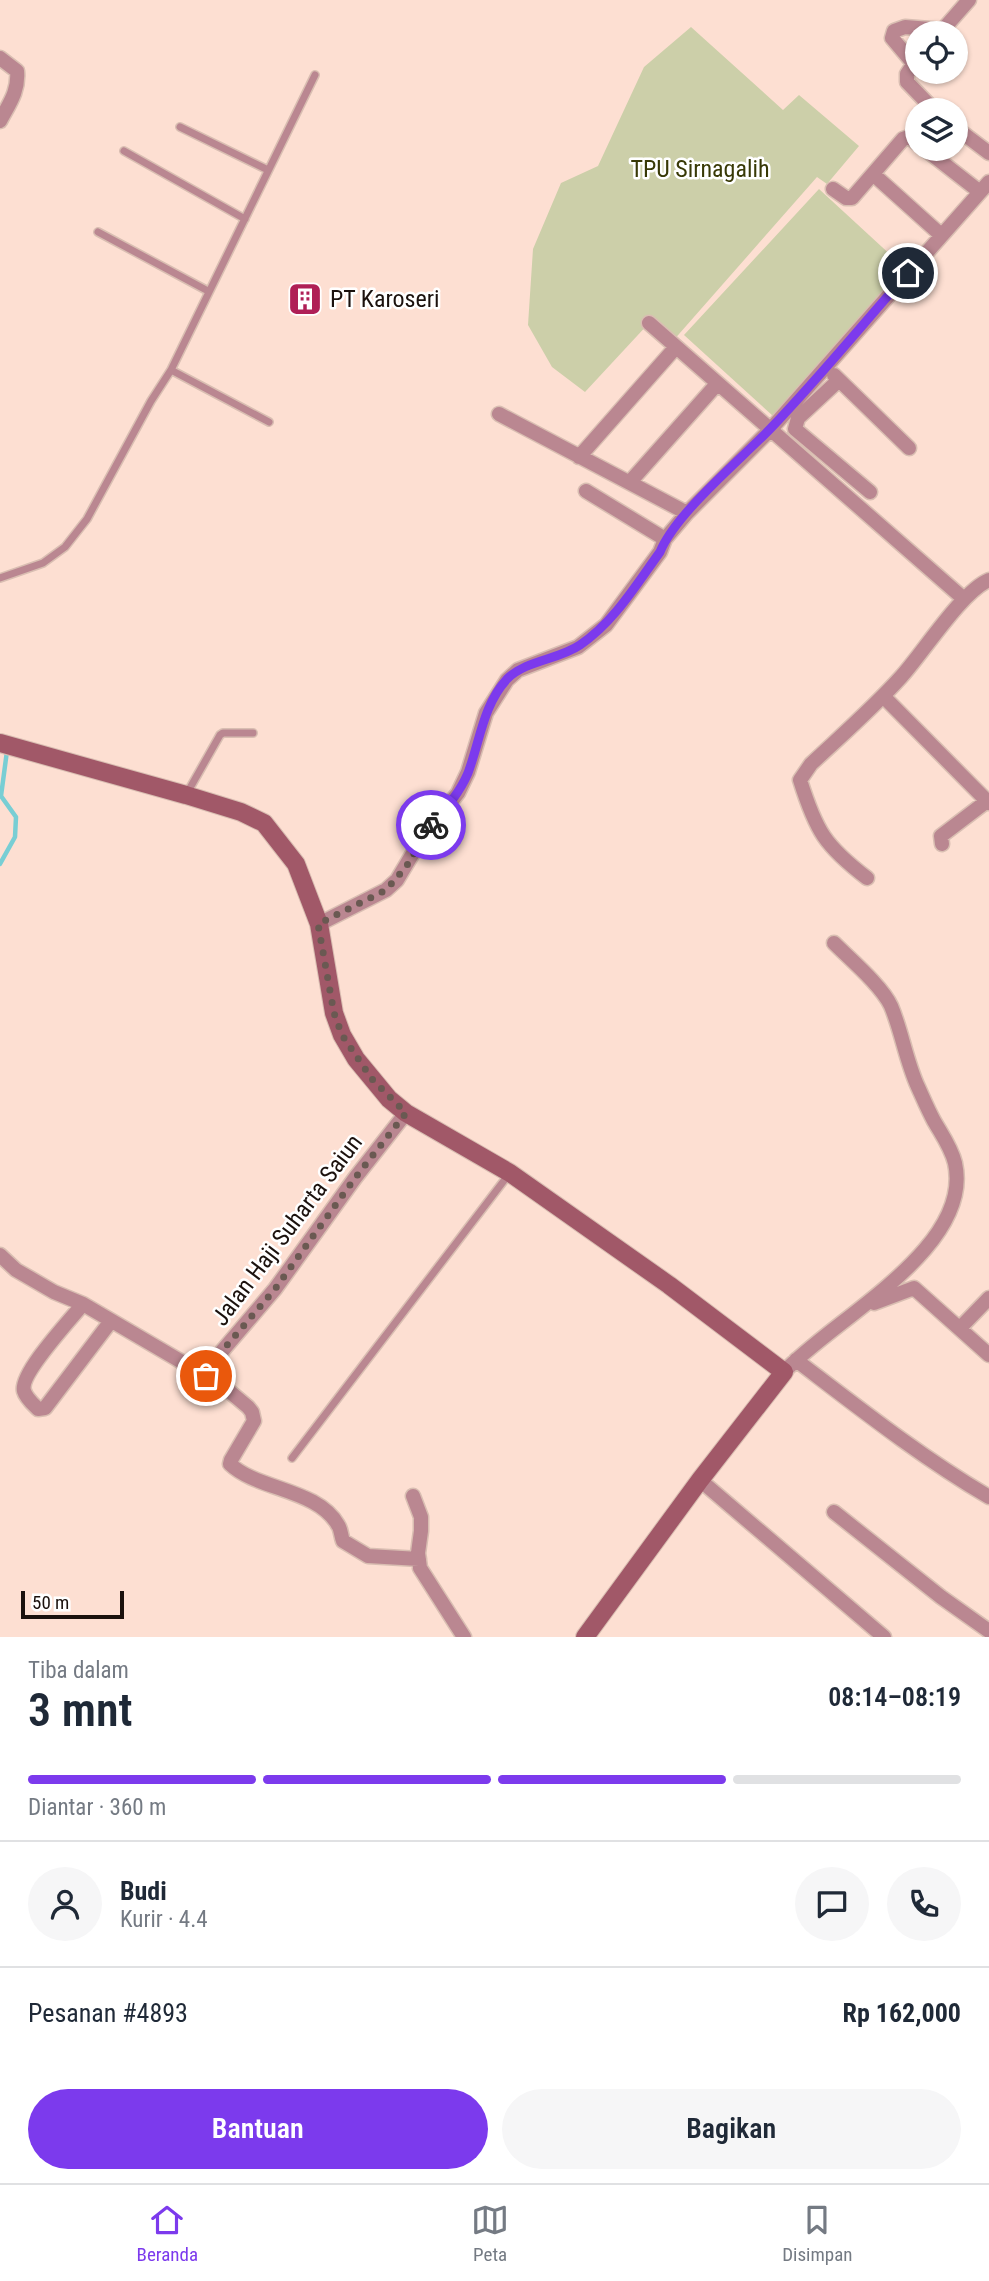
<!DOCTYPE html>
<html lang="id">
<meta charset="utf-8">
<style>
:root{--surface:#fff;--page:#f6f6f7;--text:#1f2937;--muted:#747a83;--line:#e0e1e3;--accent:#7c3aed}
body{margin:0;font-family:"Roboto Condensed",sans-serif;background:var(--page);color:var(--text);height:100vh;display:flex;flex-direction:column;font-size:26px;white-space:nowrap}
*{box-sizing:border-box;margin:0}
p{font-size:23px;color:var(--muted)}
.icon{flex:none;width:38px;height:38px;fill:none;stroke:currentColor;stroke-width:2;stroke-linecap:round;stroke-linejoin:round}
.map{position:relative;height:1637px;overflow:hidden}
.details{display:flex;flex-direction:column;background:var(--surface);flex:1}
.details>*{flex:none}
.fabs{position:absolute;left:905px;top:21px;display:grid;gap:14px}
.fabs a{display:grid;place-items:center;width:63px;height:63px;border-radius:50%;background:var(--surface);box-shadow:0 2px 5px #0004;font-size:35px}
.scale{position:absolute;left:21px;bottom:18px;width:103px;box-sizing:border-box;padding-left:7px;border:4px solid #1b110d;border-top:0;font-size:19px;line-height:24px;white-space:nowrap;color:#1b110d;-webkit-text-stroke:5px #fff;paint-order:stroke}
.pin{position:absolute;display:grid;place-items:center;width:60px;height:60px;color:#fff;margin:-30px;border:4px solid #fff;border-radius:50%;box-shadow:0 2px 7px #0007}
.courier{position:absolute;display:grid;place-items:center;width:70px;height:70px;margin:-35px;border:5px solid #7c3aed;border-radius:50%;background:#fff;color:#222;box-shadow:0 2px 9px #0007}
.head em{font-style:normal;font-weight:600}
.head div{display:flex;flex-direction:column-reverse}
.head{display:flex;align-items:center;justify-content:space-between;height:119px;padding:0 28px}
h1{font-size:46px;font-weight:600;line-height:52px}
.bar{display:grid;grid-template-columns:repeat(4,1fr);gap:10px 7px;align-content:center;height:84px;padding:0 28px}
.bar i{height:9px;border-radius:5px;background:var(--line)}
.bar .current{background:var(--accent)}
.bar p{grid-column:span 4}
.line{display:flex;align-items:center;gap:18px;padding:0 28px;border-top:2px solid var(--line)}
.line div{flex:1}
.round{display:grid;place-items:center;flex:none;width:74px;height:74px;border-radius:37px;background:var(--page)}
.primary-button{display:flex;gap:14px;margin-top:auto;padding:14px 28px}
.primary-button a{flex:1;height:80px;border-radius:42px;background:var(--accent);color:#fff;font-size:28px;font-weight:600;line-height:80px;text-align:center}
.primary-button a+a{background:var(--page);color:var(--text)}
.tabs{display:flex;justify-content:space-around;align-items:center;height:98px;border-top:2px solid var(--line);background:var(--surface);font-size:19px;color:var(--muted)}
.tabs a{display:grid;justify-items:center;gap:4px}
.tabs .current{color:var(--accent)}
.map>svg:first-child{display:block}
.green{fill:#cccfa9}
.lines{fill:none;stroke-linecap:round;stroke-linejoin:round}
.stream{stroke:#78ced4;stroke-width:4.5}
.lane-casing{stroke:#d9beb2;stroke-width:10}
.street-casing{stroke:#d9beb2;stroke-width:17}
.secondary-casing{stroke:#d9beb2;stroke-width:20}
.lane{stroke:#ba8791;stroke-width:7}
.street{stroke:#ba8791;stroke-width:14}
.secondary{stroke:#a15868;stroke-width:18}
.done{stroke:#6a5952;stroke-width:7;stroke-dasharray:0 12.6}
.route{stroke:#7c3aed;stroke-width:9}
.labels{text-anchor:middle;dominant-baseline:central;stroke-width:5;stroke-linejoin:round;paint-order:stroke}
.park-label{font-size:24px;fill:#383906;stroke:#fff}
.poi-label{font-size:24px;fill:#1b110d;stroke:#fff;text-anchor:start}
.street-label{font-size:24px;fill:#1b110d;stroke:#fff}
</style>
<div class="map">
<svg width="989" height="1637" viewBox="0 0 989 1637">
<rect width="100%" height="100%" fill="#fddfd2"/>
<path class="green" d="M691 27 783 110 799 95 859 146 827 184 817 177 672 342 650 322 585 392 552 367 528 325 533 249 561 183 598 166 644 67Z
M819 189 907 270 773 416 684 335Z"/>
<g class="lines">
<path class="stream" d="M0 864 15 837 16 817 1 796 7 751"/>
<g class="lane-casing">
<path id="lane" d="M180 127 268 170
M124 151 245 219
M98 232 208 291
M171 370 269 422
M0 578 43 563 65 547 87 519 151 401 171 370 315 75
M186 795 220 735 223 733H253
M292 1458 509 1174"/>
</g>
<g class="street-casing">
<path id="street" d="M940 33 969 0
M0 58 17 71C19 91 9 104 0 121
M917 59 907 74V82L934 110
M913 63 892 38 894 31 905 27 943 30
M956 128 989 153
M925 149 980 192
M873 174 941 235
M833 189 846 198H852L903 139 909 137 917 143
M649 323 964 599
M834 375 909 448
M839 380 798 418 795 429 870 492
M499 414 687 513
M579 457 676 347
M630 482 717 384
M586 491 665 539
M883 696 989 803
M942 844 941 836 987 801
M867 878C825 846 816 831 800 780L811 764C842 735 873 708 901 677 923 653 962 591 989 580
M319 924 386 890 397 880 422 838 458 793 468 772 486 713 507 680 518 670 578 647 606 625 660 552 665 539 687 513 771 429 989 182
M0 1255 16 1270 54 1292 83 1304 223 1386 248 1407 252 1412 254 1421 231 1460 230 1464C257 1490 318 1489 338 1525 341 1529 341 1536 343 1541L368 1556 419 1559
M874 1303 914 1288 989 1355
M83 1304C71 1319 19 1374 24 1391 26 1398 33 1404 38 1409L45 1408 111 1321
M960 1328 989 1298
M796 1360C859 1408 921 1457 989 1497
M784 1372C833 1319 974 1248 955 1163 951 1147 942 1135 934 1121 928 1110 923 1098 918 1087 906 1061 902 1032 891 1006 882 986 850 959 834 943
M206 1376 223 1350 275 1289 355 1178 406 1113
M700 1480 884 1637
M413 1496 421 1517V1531L418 1553 420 1568 464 1637
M834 1512 941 1597 989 1631"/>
</g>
<g class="secondary-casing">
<path id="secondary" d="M0 743 186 795 241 812 264 823 296 864 319 924 334 1013 342 1035 356 1059 389 1099 406 1113 510 1173 669 1285 784 1372 700 1480 585 1637"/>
</g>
<use href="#lane" class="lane"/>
<use href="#street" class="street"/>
<use href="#secondary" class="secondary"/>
</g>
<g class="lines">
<path class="done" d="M206 1376 223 1350 275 1289 355 1178 406 1113 372 1079 342 1035 334 1013 318 924 386 890 406 867 431 825"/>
<path class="route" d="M431 825C446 808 459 794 468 773 480 741 483 705 507 679 526 660 558 660 580 645 614 622 636 585 660 552 676 513 739 461 770 429 818 379 862 325 908 273"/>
</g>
<defs>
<g id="building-square" transform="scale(1.75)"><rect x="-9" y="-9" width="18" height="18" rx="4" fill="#af1f56" stroke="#fff"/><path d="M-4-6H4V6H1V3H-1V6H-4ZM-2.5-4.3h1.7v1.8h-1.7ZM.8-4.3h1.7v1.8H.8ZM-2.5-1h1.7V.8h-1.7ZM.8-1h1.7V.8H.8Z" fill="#fff"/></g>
</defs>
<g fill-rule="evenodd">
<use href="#building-square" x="305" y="299"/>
</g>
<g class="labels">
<g class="park-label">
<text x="700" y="169">TPU Sirnagalih</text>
</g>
<g class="poi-label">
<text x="330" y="299">PT Karoseri</text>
</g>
<g class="street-label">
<text transform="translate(287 1230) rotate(-53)">Jalan Haji Suharta Saiun</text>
</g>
</g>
</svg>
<div class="fabs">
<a><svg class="icon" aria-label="locate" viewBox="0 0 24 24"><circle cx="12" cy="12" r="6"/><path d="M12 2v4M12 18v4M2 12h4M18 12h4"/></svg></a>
<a><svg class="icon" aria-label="layers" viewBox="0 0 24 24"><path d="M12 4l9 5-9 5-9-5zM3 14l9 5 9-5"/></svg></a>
</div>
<div class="scale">50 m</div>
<div class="pin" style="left:206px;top:1376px;background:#ea580c"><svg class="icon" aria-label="bag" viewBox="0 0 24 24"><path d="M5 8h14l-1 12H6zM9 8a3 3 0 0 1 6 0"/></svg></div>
<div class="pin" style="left:908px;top:273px;background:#1f2937"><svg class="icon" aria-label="home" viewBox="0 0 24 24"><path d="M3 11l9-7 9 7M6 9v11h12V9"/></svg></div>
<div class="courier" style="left:431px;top:825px"><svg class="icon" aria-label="bike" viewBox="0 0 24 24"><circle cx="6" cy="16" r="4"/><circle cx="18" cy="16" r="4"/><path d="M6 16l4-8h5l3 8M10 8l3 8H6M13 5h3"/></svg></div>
</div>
<section class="details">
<div class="head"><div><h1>3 mnt</h1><p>Tiba dalam</p></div><em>08:14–08:19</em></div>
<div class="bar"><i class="current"></i><i class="current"></i><i class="current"></i><i></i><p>Diantar · 360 m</p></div>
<div class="line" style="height:126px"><a class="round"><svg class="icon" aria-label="person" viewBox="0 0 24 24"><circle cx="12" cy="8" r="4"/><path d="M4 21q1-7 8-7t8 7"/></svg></a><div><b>Budi</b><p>Kurir · 4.4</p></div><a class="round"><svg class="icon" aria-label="chat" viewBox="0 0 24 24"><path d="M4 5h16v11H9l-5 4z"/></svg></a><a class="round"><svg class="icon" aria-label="phone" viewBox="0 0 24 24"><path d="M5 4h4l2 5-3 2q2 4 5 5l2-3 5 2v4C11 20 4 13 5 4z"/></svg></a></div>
<div class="line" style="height:91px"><div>Pesanan #4893</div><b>Rp 162,000</b></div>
<div class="primary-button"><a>Bantuan</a><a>Bagikan</a></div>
</section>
<nav class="tabs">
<a class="current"><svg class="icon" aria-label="home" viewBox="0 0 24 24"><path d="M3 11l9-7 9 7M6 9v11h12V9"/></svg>Beranda</a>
<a><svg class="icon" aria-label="map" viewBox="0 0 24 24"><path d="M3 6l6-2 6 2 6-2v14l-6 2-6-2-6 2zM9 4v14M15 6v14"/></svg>Peta</a>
<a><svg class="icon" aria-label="saved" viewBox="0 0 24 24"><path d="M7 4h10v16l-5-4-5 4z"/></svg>Disimpan</a>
</nav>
